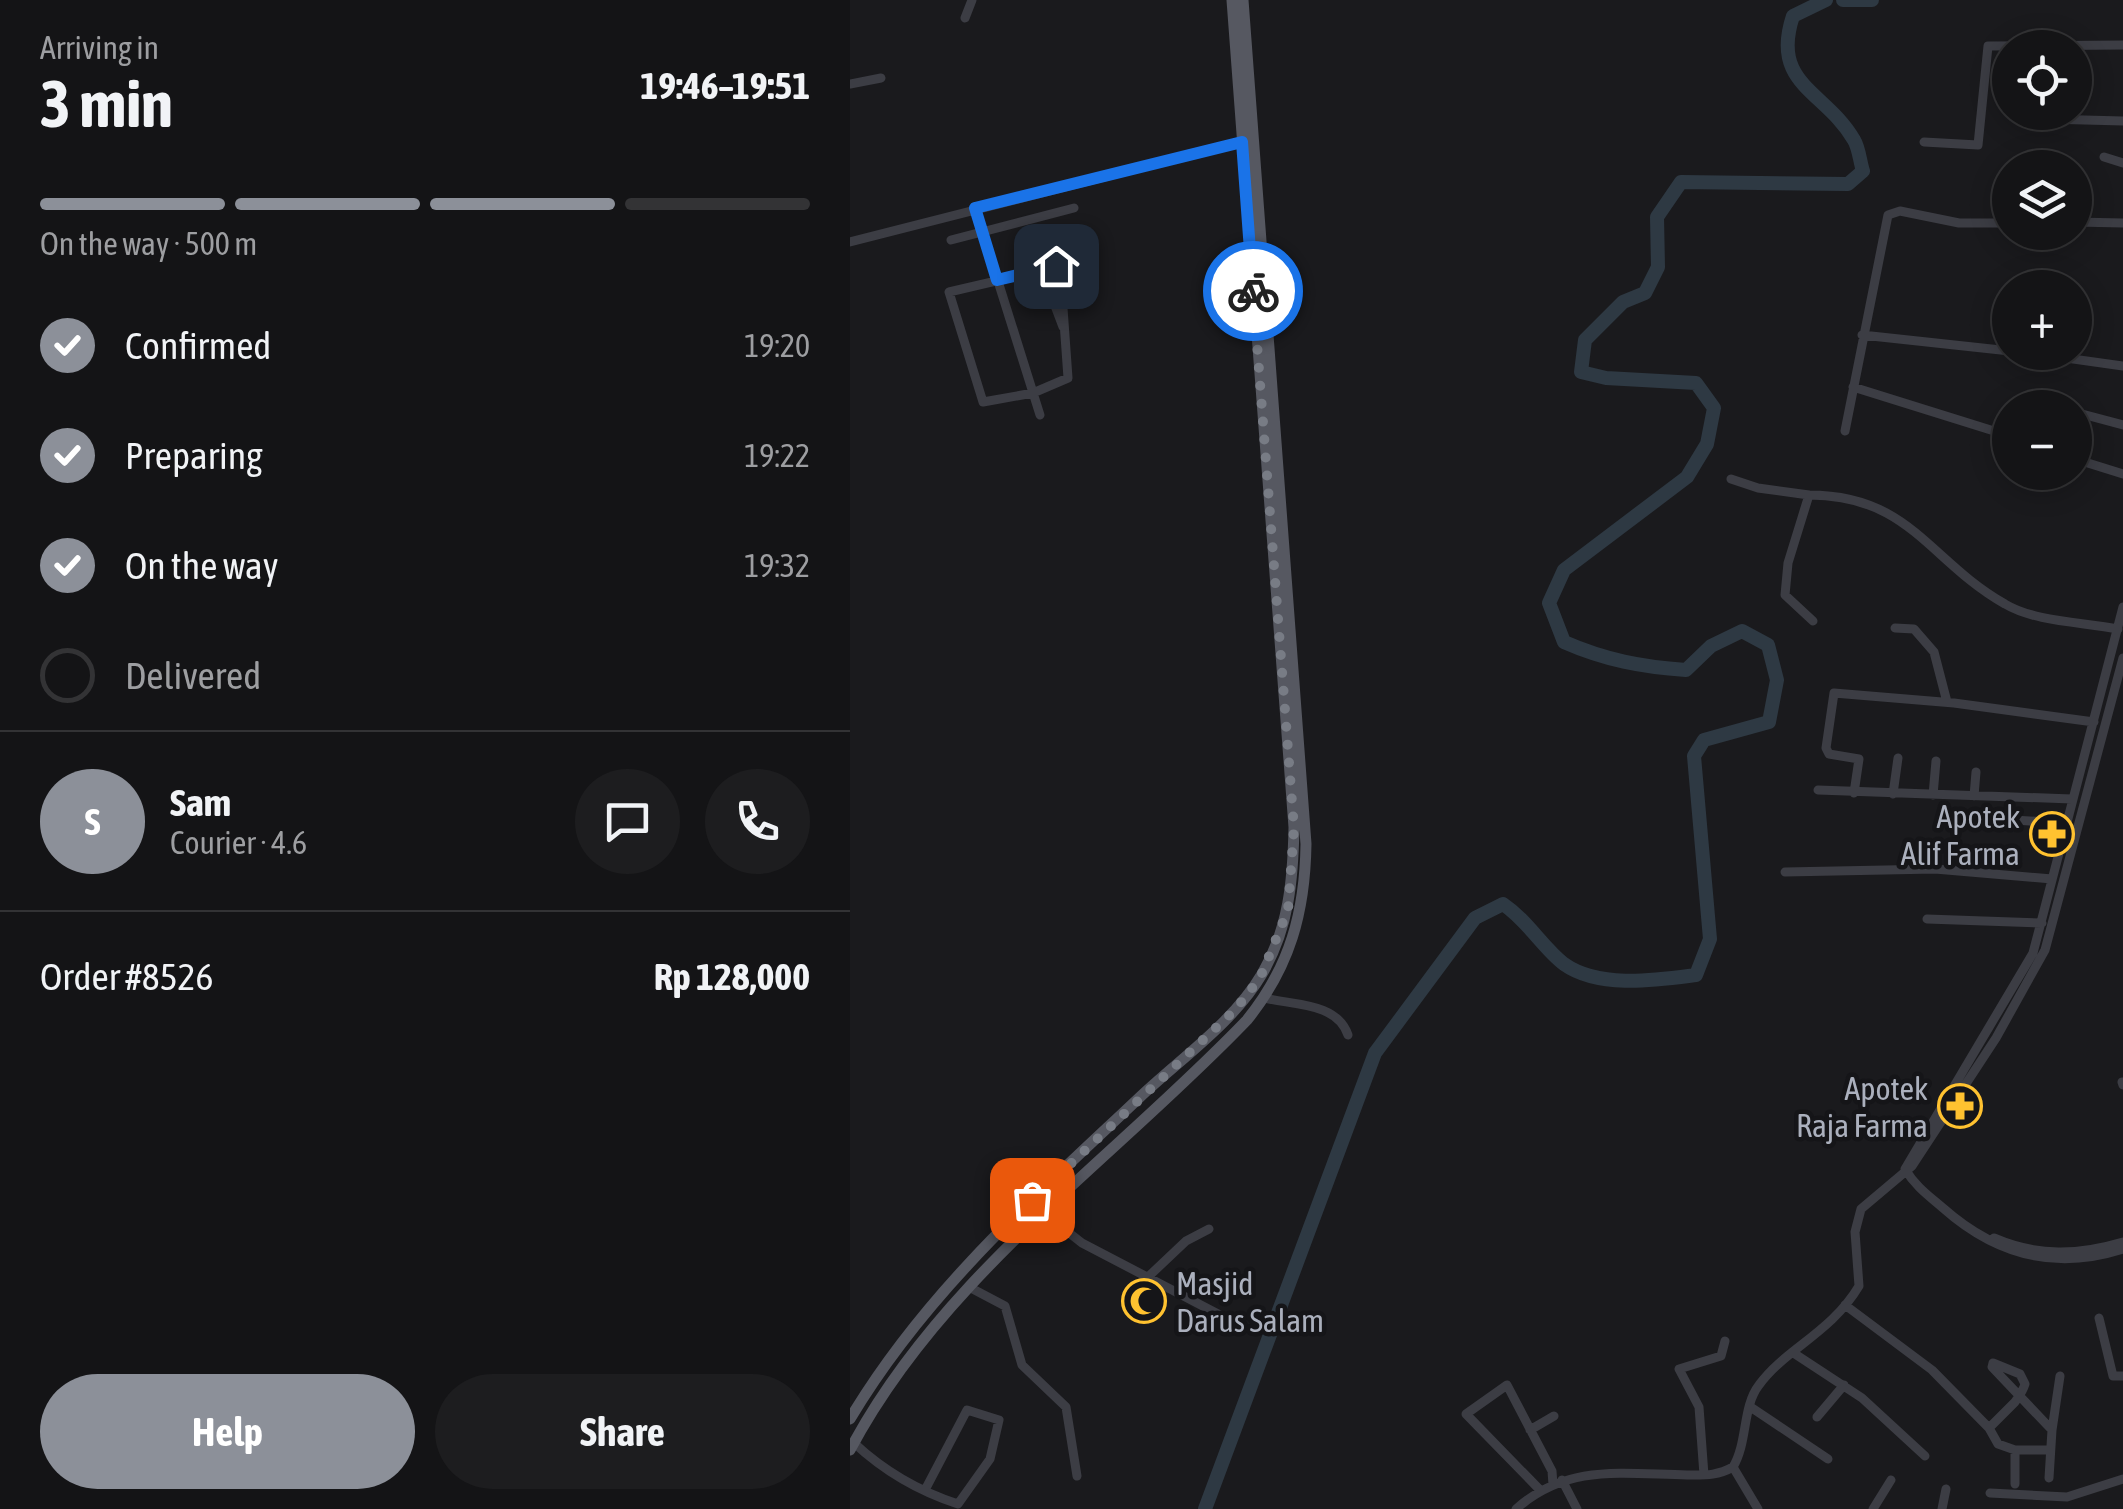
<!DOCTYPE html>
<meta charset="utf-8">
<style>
:root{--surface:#141416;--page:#1d1d1f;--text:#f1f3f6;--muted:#9d9ea1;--line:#333335;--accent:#8c9099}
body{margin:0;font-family:"Asap Condensed",sans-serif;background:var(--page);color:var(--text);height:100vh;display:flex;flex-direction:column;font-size:38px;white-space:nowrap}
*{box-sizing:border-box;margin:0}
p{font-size:32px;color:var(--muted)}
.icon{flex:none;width:55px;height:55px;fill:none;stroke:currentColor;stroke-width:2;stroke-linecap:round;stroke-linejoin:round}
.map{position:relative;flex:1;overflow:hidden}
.sheet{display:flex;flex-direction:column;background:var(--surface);width:850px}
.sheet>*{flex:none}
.buttons{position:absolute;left:1142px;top:30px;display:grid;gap:20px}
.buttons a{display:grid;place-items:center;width:100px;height:100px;border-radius:50%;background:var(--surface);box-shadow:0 5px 25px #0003,0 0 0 2px var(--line);font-size:50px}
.pin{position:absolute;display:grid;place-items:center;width:85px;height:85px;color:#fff;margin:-42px;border-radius:20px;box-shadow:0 5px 15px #0006}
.courier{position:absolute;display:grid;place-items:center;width:100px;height:100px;margin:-50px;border:8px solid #1a73e8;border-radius:50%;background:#fff;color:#222;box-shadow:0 2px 12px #0007}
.head em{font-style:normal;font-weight:700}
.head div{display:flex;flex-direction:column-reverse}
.head{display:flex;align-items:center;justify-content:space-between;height:170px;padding:0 40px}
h1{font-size:65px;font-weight:700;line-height:75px}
.bar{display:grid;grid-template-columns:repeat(4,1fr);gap:15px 10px;align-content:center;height:120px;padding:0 40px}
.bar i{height:12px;border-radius:8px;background:var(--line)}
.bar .current{background:var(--accent)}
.bar p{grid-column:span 4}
.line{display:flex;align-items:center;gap:25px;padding:0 40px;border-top:2px solid var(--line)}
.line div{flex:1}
.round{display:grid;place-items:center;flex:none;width:105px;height:105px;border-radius:52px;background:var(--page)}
ol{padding:0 40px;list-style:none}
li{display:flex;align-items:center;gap:30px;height:110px}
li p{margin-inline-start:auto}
li .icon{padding:10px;border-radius:50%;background:var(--accent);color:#fff;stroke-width:4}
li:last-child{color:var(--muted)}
li i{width:55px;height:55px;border:5px solid var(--line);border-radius:50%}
.cta{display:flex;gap:20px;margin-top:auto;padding:20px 40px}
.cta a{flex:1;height:115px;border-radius:60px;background:var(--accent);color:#fff;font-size:40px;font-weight:700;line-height:115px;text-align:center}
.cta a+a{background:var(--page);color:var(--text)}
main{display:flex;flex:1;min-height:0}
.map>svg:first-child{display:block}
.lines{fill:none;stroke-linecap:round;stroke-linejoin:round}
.river{stroke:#2e3943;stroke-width:14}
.minor{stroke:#3c3d44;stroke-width:9}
.major{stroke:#565861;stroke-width:11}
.done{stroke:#787c85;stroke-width:10;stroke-dasharray:0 18}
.route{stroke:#1a73e8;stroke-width:12}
.labels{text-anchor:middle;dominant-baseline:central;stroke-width:9;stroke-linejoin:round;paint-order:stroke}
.poi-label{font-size:32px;fill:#abb0bd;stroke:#151518;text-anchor:end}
</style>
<main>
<section class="sheet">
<div class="head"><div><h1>3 min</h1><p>Arriving in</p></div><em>19:46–19:51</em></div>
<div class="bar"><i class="current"></i><i class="current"></i><i class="current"></i><i></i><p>On the way · 500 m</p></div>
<ol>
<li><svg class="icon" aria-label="check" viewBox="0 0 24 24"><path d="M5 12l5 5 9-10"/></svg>Confirmed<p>19:20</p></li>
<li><svg class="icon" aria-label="check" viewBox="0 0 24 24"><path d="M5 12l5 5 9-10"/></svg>Preparing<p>19:22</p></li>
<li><svg class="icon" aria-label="check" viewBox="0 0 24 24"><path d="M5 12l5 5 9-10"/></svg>On the way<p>19:32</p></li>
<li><i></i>Delivered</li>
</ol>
<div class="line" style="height:180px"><b class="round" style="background:var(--accent);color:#fff">S</b><div><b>Sam</b><p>Courier · 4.6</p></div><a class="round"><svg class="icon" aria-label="chat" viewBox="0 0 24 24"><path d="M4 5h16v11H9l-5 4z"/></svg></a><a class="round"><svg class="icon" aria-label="phone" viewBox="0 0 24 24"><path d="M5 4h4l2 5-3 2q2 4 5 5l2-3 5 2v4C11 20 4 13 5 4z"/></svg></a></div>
<div class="line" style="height:130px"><div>Order #8526</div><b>Rp 128,000</b></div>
<div class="cta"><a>Help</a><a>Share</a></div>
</section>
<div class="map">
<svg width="1273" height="1509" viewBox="0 0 1273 1509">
<rect width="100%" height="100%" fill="#1a1a1d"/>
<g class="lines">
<path class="river" d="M993 0H1022
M355 1509 525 1053 625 918 653 904C678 921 693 948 714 964 749 989 807 980 846 975L860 939 844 756 854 740 919 722 927 680 918 645 892 631 861 646 836 670C792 667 755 660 714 642L699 603 714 570 837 477 857 444 864 408 846 383 756 378 731 372 735 340 773 302 795 293 808 267 807 217 831 182 998 184 1013 171C1010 162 1009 148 1004 140 976 91 920 85 943 16L976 0"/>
<path class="minor" d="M115 18 122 0
M0 84 31 78
M1196 119 1273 121
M1074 142 1128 145 1138 46 1273 45
M1254 157 1273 163
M125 208 190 415
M1225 222 1273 223
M101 240 224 208
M0 242 392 142
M210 266 218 378 183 393 133 402 99 292Z
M191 269 213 327
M1012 335 1160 351
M1173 352 1273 366
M1003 387 1160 436
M1232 414 1273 425
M995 431 1038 215 1050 211 1109 223H1160
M1225 459 1273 474
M881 479 908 488 959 495
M963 621 935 595 938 563 959 495C1060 495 1079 561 1155 604 1185 622 1233 622 1268 629
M1045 628 1064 629 1084 652 1097 702
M968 790 1222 799
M1004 793 1009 759 979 754 976 748 984 693 1104 703 1244 722
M1043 794 1048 758
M1083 795 1086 761
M1124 796 1126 772
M1114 817 1215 823
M935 872 1085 869 1202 879
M1077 919 1192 923
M414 998C442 1005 487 1002 498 1035
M1272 1082 1273 1085
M1055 1169 1183 953 1273 607
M1055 1169C1065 1186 1079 1196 1093 1208 1146 1255 1205 1271 1273 1249
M195 1214 232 1243 393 1327
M1144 1238C1188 1257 1229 1255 1273 1242
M299 1276 336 1241 359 1229
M119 1287 155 1306 172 1365 216 1407 227 1476
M995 1305 1082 1370 1139 1428 1148 1444 1165 1450H1199
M1249 1318 1263 1376H1273
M945 1354 1012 1398 1075 1456
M902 1408 978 1459
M967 1417 994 1385
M1139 1428 1165 1402C1169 1396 1173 1391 1175 1384L1170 1374 1143 1363 1142 1367 1202 1430 1199 1478
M680 1430 704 1416
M1202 1430 1210 1376
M4 1443C34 1471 68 1491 108 1504L140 1459 149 1420 117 1410 75 1490
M1165 1450V1484
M883 1467 908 1509
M854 1475 849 1407 829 1369 871 1356 875 1341
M712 1480 727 1509
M690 1490 616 1414 657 1385 702 1471 703 1485
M1140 1493 1217 1497 1273 1479
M666 1509C718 1463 773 1474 837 1475 855 1475 867 1476 883 1467 898 1442 892 1407 909 1385 935 1349 981 1333 1009 1286L1005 1232 1011 1209 1062 1166 1146 1038 1195 950 1273 658
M1023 1509 1041 1480
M1092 1509 1096 1489"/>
<path class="major" d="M0 1419C75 1293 183 1198 289 1098 330 1059 383 1023 412 974 439 928 443 880 444 827L382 0
M0 1450C92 1276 263 1160 397 1020 440 967 455 912 456 844L393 0"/>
</g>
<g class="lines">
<path class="done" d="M182 1200 385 1010 410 978 438 910 444 828 403 291"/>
<path class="route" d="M206 266 147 280 125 208 392 142 403 291"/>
</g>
<defs>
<g id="pharmacy-ring" transform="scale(2.25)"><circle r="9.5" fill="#151518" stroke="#ffc230" stroke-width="1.5"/><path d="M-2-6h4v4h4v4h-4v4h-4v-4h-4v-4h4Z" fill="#ffc230"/></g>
<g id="mosque-ring" transform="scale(2.25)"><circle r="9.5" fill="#151518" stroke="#ffc230" stroke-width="1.5"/><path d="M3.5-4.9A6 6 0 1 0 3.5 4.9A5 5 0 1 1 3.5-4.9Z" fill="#ffc230"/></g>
</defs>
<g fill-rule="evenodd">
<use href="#pharmacy-ring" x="1202" y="834"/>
<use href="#pharmacy-ring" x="1110" y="1106"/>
<use href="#mosque-ring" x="294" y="1301"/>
</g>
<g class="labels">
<g class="poi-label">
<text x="1170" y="816">Apotek<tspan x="1170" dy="37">Alif Farma</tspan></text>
<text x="1078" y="1088">Apotek<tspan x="1078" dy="37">Raja Farma</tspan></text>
<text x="326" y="1283" text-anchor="start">Masjid<tspan x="326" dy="37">Darus Salam</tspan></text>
</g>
</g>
</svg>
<div class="buttons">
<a><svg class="icon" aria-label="locate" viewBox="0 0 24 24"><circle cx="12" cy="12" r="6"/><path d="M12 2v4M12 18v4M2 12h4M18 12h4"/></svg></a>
<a><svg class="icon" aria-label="layers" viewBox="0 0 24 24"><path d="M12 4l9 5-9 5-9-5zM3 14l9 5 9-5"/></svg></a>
<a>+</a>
<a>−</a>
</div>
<div class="pin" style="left:182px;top:1200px;background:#ea580c"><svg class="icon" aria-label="bag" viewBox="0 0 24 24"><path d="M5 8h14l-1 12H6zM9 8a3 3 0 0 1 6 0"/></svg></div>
<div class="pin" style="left:206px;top:266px;background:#1f2937"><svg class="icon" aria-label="home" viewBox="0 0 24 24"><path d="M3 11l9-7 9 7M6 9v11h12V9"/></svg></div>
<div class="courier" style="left:403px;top:291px"><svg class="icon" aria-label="bike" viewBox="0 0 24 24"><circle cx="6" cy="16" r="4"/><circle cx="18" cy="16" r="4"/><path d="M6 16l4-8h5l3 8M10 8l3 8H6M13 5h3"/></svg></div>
</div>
</main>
